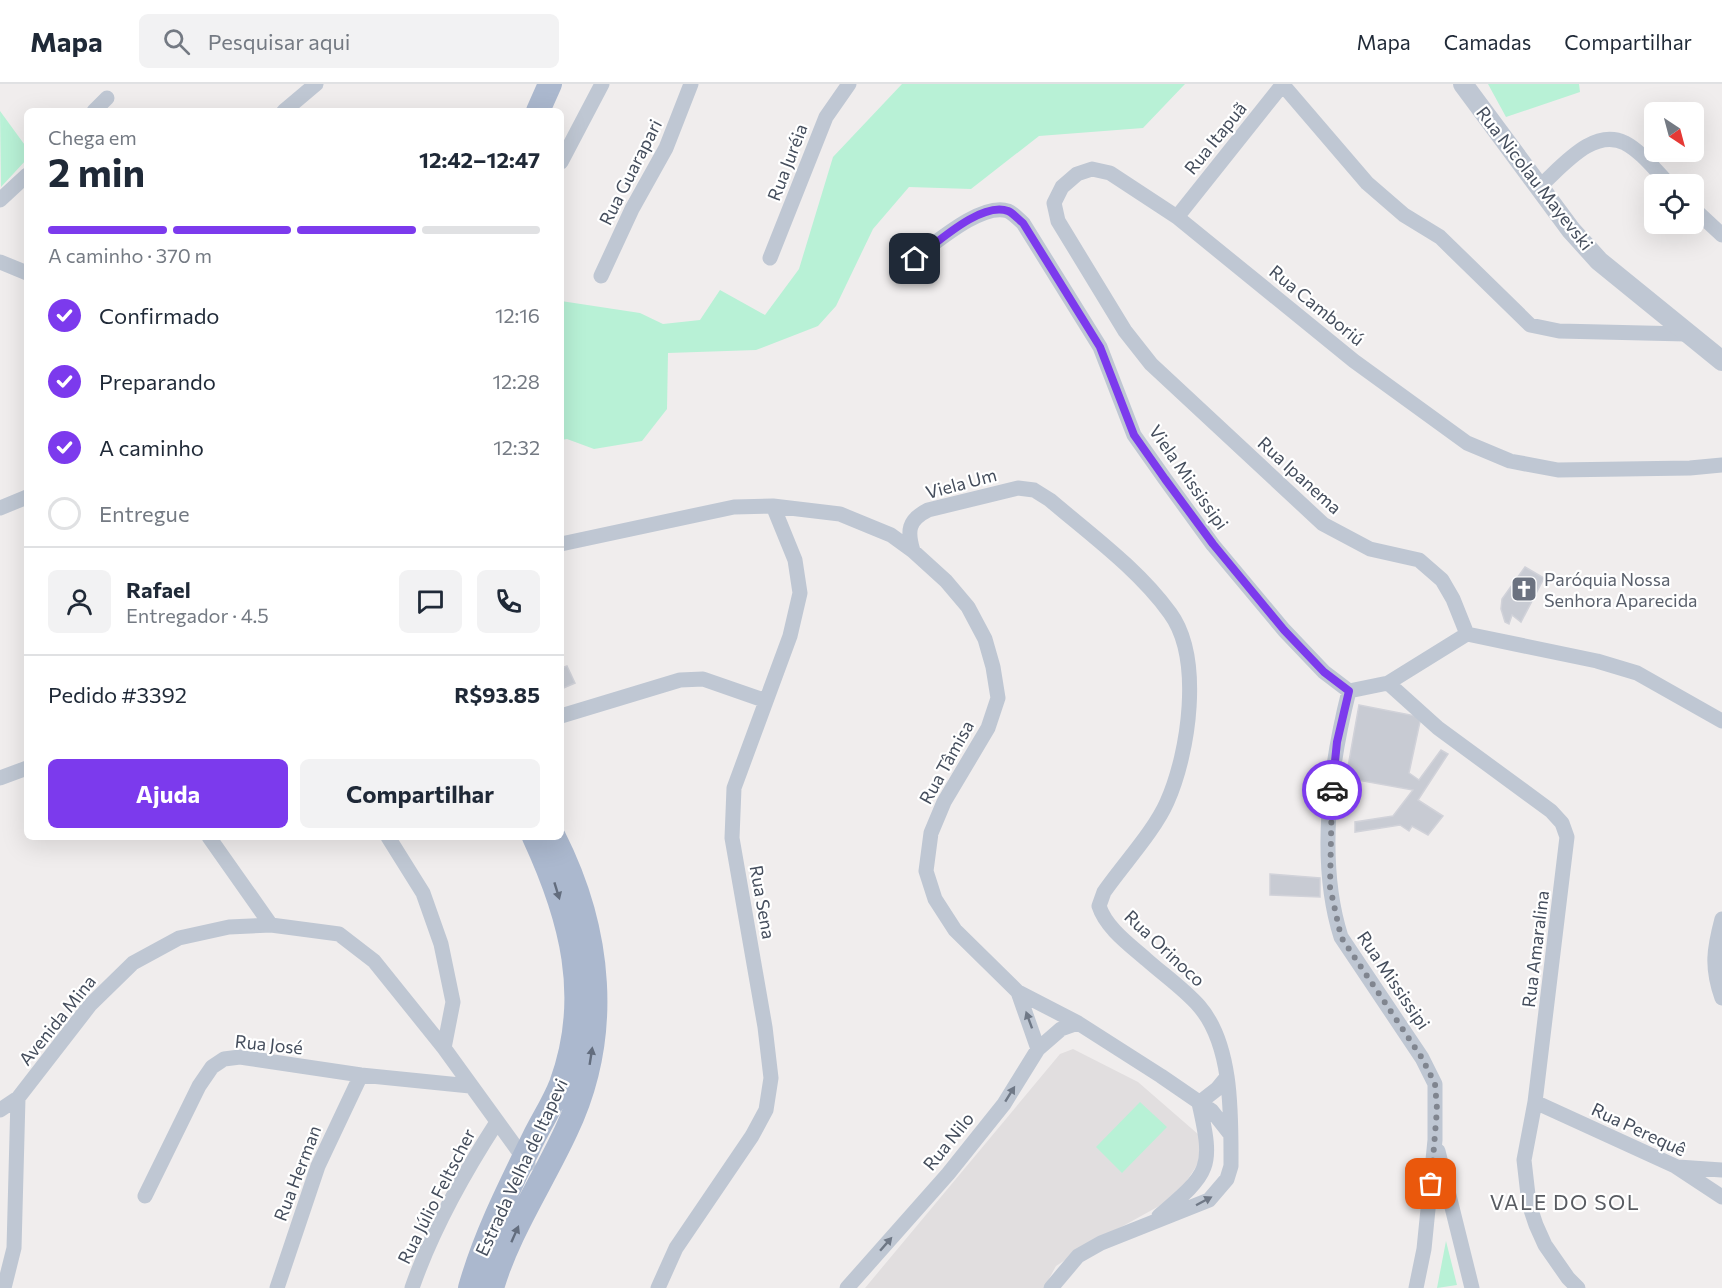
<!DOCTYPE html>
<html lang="pt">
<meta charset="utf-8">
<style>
:root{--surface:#fff;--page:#f2f2f3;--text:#1f2937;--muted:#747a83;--line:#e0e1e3;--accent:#7c3aed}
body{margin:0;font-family:Commissioner,sans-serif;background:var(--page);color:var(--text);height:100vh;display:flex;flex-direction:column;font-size:22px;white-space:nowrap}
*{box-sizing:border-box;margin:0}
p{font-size:20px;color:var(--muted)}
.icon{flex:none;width:33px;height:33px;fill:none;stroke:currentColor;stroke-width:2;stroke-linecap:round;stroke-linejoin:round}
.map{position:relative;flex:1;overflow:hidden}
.sheet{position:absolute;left:24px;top:24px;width:540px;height:732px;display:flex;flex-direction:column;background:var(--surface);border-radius:9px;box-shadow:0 6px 24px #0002}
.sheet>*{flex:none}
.needle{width:39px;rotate:144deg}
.tools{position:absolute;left:1644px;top:18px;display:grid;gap:12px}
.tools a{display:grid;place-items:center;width:60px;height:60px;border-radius:9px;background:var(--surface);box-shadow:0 6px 24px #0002;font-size:30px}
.pin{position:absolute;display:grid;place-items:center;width:51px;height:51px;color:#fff;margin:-26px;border-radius:12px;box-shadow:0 3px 9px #0006}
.courier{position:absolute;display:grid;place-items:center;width:60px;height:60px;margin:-30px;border:4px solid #7c3aed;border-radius:50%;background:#fff;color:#222;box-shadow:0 2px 8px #0007}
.head em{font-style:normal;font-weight:700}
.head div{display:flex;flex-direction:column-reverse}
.head{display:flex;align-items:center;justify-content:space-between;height:102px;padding:0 24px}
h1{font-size:39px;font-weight:700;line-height:45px}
.bar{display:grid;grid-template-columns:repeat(4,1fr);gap:9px 6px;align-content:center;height:72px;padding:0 24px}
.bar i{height:8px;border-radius:4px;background:var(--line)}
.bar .on{background:var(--accent)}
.bar p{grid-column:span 4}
.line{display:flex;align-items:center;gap:15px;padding:0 24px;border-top:2px solid var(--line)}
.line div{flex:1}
.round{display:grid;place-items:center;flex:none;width:63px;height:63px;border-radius:9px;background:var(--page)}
ol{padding:0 24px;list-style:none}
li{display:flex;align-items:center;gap:18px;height:66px}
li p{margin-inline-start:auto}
li .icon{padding:6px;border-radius:50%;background:var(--accent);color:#fff;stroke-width:4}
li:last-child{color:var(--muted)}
li i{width:33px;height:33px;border:3px solid var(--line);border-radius:50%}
.button{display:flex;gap:12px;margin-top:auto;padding:12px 24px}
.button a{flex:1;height:69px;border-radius:9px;background:var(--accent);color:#fff;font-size:24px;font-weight:700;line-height:69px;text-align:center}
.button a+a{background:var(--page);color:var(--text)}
header{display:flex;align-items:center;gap:36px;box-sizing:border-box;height:84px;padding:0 30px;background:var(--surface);border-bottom:2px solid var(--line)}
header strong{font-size:28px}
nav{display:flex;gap:33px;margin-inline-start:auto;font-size:21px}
.search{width:420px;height:54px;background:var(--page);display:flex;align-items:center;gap:15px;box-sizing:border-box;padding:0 21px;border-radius:9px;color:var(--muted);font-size:22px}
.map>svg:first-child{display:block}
.education{fill:#e1dedf}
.green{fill:#b8f1d6}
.building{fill:#c8cbd3;stroke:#d1d2d9;stroke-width:1.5}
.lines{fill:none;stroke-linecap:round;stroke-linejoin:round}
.minor{stroke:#bfc7d3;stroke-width:15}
.tertiary{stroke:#bfc7d3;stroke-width:20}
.primary{stroke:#abb8ce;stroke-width:24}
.oneway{fill:#636d7e}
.oneway2{fill:#6f7886}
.done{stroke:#80858f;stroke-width:6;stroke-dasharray:0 10.8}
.route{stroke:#7c3aed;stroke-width:8}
.labels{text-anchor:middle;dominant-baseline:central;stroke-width:4.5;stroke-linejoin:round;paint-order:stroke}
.street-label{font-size:18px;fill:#444d5c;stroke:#fff}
.worship-label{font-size:18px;fill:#5b616d;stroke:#fff;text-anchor:start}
.quarter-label{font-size:21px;letter-spacing:1.5px;fill:#595c62;stroke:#fff}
</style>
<header>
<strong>Mapa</strong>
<div class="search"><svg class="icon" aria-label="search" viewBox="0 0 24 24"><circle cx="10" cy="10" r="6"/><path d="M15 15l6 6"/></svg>Pesquisar aqui</div>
<nav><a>Mapa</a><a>Camadas</a><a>Compartilhar</a></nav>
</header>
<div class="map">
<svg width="1722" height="1204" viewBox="0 0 1722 1204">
<rect width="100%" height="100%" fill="#f0eded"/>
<path class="education" d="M1073 965 1138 998 1199 1051 1201 1075 1184 1101 1161 1121 1085 1163 1056 1182 1044 1204H865L1060 970Z"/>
<path class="green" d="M902 0H1185L1143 44 1039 52 971 105 909 103 873 145 836 222 818 242 756 266 668 269 667 325 642 357 594 365 567 355 561 356V217L640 229 663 240 700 236 720 206 765 231 799 185 833 73Z
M1488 0H1579L1580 8 1506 33Z
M0 27 27 64V75L1 103Z
M1140 1018 1167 1043 1122 1089 1096 1063Z
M1446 1157 1457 1201 1437 1204Z"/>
<path class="building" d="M1525 483 1544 494 1521 538 1512 531 1509 540 1505 538 1501 525 1502 515Z
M567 582 575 599 561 605V584Z
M1359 621 1421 633 1409 689 1419 696 1441 666 1448 670 1418 716 1443 732 1428 751 1412 742 1409 747 1400 741 1355 748V738L1393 732 1413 706 1346 694Z
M1270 790 1320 794V813L1270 811Z"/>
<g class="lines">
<path class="minor" d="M1283 1 1367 99 1404 131 1440 153 1530 241 1559 247 1686 250
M94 27 107 14
M284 27 316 0
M561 78 602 0
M1540 102C1562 83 1593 43 1625 59 1642 68 1656 87 1669 100
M0 116 27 91
M1694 125 1722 151
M1177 133 1283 0
M770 174 826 33 849 0
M0 178 27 189
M902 183C926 168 979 117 1008 127 1013 129 1018 135 1023 139L1100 263 1134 351 1165 395 1213 461 1284 546 1324 588 1349 607
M601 192 632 125 666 64 691 0
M1722 381 1690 384 1558 386 1510 377 1467 359 1354 277 1177 133 1110 89 1092 85 1077 90 1062 103 1054 119 1058 137 1125 247 1151 280 1323 440 1370 465 1419 476 1442 496 1453 515 1467 550 1597 577 1637 589 1722 637
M0 424 27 413
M561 460 734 423 773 422 840 430 891 451 913 467 946 497 968 523 985 555 993 583 998 614 988 644 944 718 931 749 926 787 935 815 955 846 1018 908 1078 939 1161 992 1212 1027 1230 1050
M913 467C907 447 908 436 928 426L1018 404 1034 406 1050 416C1091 451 1138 485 1170 529 1203 574 1189 669 1167 718 1155 746 1122 782 1104 808L1099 822C1106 844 1130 861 1147 876 1164 891 1184 905 1199 922 1233 961 1231 1032 1231 1082L1227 1095 1209 1116 1101 1159 1078 1172 1051 1204
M1388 599 1438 644 1551 727 1562 739 1567 753 1535 1018 1524 1076 1529 1120 1536 1141 1545 1161 1568 1194 1578 1204
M1349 607C1330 682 1317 778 1341 853L1422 974 1435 1000V1056L1424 1165 1416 1204
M1349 607 1388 599 1467 550
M561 632 680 596 703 595 766 617
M0 694 27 684
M209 753 271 841
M388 753 423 809 441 860 453 918 444 964
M1722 835C1714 865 1711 883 1722 914
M1018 908 1038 965
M1535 1018 1675 1082 1722 1113
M1199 1019 1217 1005 1226 994
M0 1026 18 1014
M1438 1067 1472 1204
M1678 1083 1722 1086
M145 1112 199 1002 212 983 224 975 240 973 361 991 470 1002
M1159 1132C1210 1088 1214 1085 1199 1019
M4 1204 14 1164 18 1014 90 921 133 879 179 854 229 843 271 841 339 850 374 877 444 964 528 1080
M277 1204 318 1082 361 991
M412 1204C432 1146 464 1089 497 1038
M658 1204 676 1164 752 1052 766 1026 771 994 765 943 732 754 734 704 790 552 800 509 795 476 773 422
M847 1204 948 1090 1004 1020 1038 965 1061 945 1078 939"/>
<path class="tertiary" d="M1463 0 1571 146 1599 177 1722 277"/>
<path class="primary" d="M538 27 550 0
M470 1204C485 1151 510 1102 534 1053 543 1035 554 1018 561 1000 593 913 571 833 534 753
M492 1204C508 1149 542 1099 566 1047 612 951 601 846 554 753"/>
</g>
<defs><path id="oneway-solid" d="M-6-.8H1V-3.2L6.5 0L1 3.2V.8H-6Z" transform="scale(1.5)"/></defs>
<g class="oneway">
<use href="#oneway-solid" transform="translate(557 807) rotate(73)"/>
<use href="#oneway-solid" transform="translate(591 972) rotate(-81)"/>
<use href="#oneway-solid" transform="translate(515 1150) rotate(-66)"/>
</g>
<g class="oneway2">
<use href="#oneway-solid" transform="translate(1029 936) rotate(-110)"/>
<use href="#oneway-solid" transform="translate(1010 1010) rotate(-58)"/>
<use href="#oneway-solid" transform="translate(1204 1117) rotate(-28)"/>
<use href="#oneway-solid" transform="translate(886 1160) rotate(-49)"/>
</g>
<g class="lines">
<path class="done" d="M1332 706 1330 803 1341 853 1422 974 1435 1000 1437 1025 1431 1100"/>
<path class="route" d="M915 175C936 160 981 117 1008 127 1013 129 1018 135 1023 139L1100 263 1134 351 1165 395 1213 460 1284 546 1324 588 1349 607 1337 658 1332 706"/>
</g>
<defs>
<g id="church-square" transform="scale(1.35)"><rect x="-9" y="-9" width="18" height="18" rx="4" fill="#6b7280" stroke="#fff"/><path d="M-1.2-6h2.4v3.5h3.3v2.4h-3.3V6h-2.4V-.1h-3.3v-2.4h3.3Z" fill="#fff"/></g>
</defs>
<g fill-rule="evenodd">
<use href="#church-square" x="1524" y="505"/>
</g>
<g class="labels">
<g class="street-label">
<text transform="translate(1215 54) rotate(-51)">Rua Itapuã</text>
<text transform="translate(787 78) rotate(-69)">Rua Juréia</text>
<text transform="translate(630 88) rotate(-63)">Rua Guarapari</text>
<text transform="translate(1535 94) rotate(52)">Rua Nicolau Mayevski</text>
<text transform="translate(1317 221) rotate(39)">Rua Camboriú</text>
<text transform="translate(1300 391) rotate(42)">Rua Ipanema</text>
<text transform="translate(1189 393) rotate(55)">Viela Mississipi</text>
<text transform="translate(961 399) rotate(-15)">Viela Um</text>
<text transform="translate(946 678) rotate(-61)">Rua Tâmisa</text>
<text transform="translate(763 818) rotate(80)">Rua Sena</text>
<text transform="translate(1165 864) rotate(43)">Rua Orinoco</text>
<text transform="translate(1535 865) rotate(-83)">Rua Amaralina</text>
<text transform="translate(1394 896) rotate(56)">Rua Mississipi</text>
<text transform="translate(57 936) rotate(-51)">Avenida Mina</text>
<text transform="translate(269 960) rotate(6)">Rua José</text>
<text transform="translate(1639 1045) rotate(25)">Rua Perequê</text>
<text transform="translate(948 1057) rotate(-51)">Rua Nilo</text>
<text transform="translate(521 1083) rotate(-65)">Estrada Velha de Itapevi</text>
<text transform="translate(297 1089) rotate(-69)">Rua Herman</text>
<text transform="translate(436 1112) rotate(-63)">Rua Júlio Feltscher</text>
</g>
<g class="worship-label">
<text x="1544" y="495">Paróquia Nossa<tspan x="1544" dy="21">Senhora Aparecida</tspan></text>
</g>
<g class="quarter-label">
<text x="1565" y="1117">VALE DO SOL</text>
</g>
</g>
</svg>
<div class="tools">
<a><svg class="needle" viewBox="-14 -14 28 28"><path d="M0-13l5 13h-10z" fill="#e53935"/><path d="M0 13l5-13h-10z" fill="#747a83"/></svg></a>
<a><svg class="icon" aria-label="locate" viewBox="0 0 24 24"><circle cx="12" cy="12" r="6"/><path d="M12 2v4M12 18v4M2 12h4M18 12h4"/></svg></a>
</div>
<div class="pin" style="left:1431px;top:1100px;background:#ea580c"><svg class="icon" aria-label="bag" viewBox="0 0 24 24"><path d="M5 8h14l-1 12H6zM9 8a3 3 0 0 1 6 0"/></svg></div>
<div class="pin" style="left:915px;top:175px;background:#1f2937"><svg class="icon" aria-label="home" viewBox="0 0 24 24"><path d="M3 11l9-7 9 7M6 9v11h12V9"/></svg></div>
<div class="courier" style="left:1332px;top:706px"><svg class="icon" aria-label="car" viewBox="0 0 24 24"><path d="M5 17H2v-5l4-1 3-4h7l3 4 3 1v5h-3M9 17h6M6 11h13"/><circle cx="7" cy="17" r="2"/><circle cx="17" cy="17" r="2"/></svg></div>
<section class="sheet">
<div class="head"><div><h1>2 min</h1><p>Chega em</p></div><em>12:42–12:47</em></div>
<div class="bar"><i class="on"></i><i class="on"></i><i class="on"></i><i></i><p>A caminho · 370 m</p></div>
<ol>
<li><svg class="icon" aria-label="check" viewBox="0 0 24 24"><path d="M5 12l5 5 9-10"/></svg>Confirmado<p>12:16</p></li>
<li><svg class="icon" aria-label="check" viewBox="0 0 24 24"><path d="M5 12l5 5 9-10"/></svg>Preparando<p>12:28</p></li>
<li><svg class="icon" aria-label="check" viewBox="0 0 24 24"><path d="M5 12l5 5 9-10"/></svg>A caminho<p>12:32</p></li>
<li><i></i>Entregue</li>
</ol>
<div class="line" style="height:108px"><a class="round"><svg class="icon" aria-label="person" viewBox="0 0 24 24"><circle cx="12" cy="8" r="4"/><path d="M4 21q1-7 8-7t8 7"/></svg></a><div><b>Rafael</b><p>Entregador · 4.5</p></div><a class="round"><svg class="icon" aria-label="chat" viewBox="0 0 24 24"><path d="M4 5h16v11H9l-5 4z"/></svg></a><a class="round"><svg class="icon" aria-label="phone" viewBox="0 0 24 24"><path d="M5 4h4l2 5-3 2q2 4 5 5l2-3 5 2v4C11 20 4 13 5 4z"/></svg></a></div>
<div class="line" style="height:78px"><div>Pedido #3392</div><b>R$93.85</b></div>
<div class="button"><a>Ajuda</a><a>Compartilhar</a></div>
</section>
</div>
